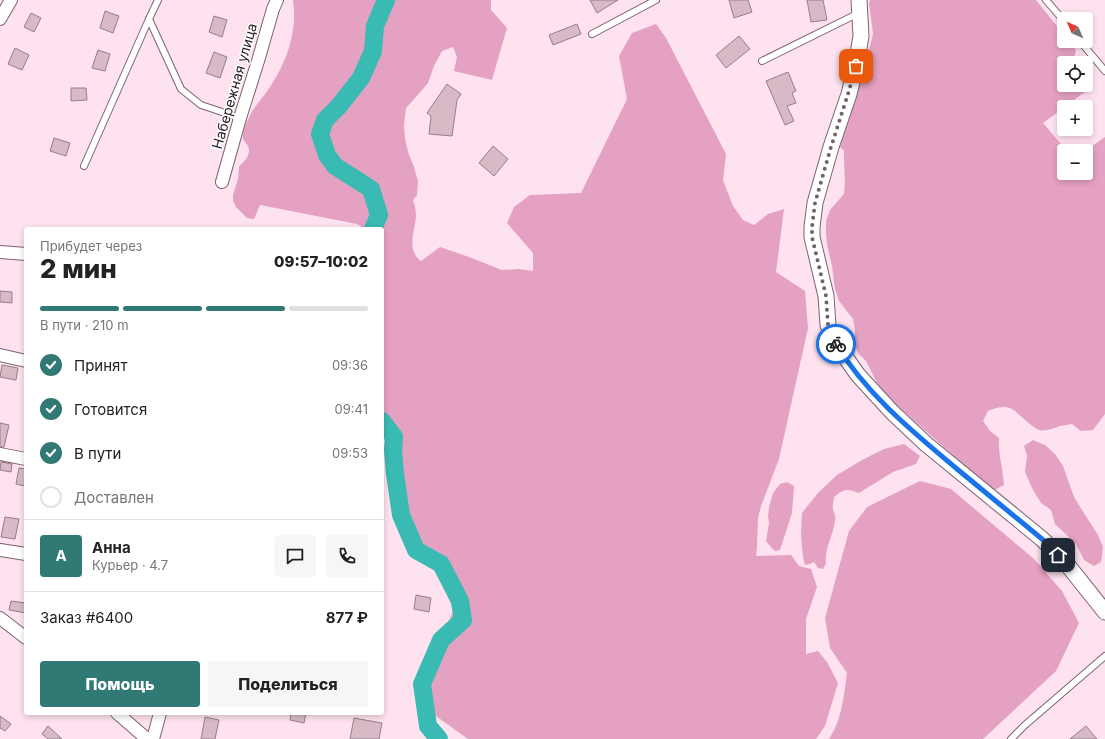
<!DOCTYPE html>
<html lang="ru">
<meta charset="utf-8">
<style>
:root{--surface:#fff;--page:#f6f6f6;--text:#222;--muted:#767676;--line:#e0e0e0;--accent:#307974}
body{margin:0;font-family:Inter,sans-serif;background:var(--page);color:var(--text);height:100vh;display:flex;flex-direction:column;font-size:15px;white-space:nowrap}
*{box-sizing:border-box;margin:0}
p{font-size:13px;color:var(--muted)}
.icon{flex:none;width:22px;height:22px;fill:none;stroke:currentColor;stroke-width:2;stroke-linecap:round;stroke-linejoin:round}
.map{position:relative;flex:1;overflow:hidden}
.sheet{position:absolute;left:24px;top:227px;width:360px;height:488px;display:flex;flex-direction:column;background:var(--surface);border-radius:4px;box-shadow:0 2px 6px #0003}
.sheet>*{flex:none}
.needle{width:26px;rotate:315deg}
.buttons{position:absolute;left:1057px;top:12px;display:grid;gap:8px}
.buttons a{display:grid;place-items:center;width:36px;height:36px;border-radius:4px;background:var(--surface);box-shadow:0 2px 6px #0003;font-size:20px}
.pin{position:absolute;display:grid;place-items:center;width:34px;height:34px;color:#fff;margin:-17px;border-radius:8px;box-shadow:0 2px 6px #0006}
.courier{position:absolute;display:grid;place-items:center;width:40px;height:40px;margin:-20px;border:3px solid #1a73e8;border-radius:50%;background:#fff;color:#222;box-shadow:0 1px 5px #0007}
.headline em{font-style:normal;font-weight:800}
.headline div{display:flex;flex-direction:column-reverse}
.headline{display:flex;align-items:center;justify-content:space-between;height:68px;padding:0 16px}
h1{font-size:26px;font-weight:800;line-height:30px}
.bar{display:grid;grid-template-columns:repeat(4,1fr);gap:6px 4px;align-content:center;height:48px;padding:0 16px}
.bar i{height:5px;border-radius:3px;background:var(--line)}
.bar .active{background:var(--accent)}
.bar p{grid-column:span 4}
.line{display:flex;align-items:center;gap:10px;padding:0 16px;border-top:1px solid var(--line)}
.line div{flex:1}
.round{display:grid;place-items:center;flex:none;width:42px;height:42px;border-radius:4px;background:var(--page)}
ol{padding:0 16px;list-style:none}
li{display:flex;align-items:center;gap:12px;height:44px}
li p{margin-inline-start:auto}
li .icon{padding:4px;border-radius:50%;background:var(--accent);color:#fff;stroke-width:4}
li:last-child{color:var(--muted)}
li i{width:22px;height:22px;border:2px solid var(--line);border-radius:50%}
.cta{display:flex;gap:8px;margin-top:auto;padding:8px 16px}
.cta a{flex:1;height:46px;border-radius:4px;background:var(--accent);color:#fff;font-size:16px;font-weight:800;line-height:46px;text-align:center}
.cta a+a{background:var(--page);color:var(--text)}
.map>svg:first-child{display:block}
.green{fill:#e5a1c2}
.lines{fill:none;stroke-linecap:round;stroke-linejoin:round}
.river{stroke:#39bab3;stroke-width:18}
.building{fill:#d6bbc7;stroke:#967d89}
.service-casing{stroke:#7c636f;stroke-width:8}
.minor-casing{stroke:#7c636f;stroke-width:14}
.tertiary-casing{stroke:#7c636f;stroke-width:17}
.service{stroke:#fff;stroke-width:6}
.minor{stroke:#fff;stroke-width:12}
.tertiary{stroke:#fff;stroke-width:15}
.done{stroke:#716168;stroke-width:4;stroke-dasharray:0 7.2}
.route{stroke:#1a73e8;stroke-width:5}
.labels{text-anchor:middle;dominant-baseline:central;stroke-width:3;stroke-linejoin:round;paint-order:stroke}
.street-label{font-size:14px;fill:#251b20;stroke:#fff}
</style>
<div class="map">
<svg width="1105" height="739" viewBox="0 0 1105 739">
<rect width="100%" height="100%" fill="#fee2ef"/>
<path class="green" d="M293 0H491V10L507 28 492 80 454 71 457 57 453 47 442 51 434 66 428 83 416 97 406 108 404 125 405 138 408 152 414 167 418 181 417 195 413 200C415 205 416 211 416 216 415 231 406 250 421 261L440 247 469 257 502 270 519 269 533 271V253L507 223 514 207 530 195 581 193 627 99 619 56 632 33 656 24 666 38 726 154 723 180 733 206 743 220 754 225 768 214 784 209 776 272 805 291 808 328 779 459 761 506 758 518 757 546 756 556 791 555 799 566 811 569 817 587 806 619V654L818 651 827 662 838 683 825 726 816 739H468L426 709V685L438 647 453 611 445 584 411 530 396 495 389 469 400 447 382 417V229H366L357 224 260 205 254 219 247 218 236 207 233 201V195L238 179 239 167C244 161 252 155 248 146 247 144 244 141 243 139 242 133 246 123 249 118 253 107 262 99 268 90 286 64 298 32 293 0Z
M870 0H1036L1064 35V41H1069L1076 50 1073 63H1064V85H1084L1089 89 1043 123 1067 151H1064V173H1086V151H1085L1105 137V414L1093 430 1081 431 1072 424C1068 425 1064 425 1060 426 1053 428 1046 432 1039 430 1036 429 1033 426 1031 425 1014 412 1012 401 988 411L983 421 990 431 999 438C998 454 1003 469 1004 485L993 491 881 391 866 361 858 353 854 341 855 330 853 319 839 301 835 289 832 266 827 244 826 233V221L830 210 844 194 845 183 844 160V151L840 147 861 80 873 34 869 3Z
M1033 440 1045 445 1055 454 1063 466 1074 497 1082 510 1098 535 1103 547 1101 562 1094 566 1084 560 1076 544 1055 524 1051 510 1041 503 1033 490 1025 472 1027 456 1024 446Z
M904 444 920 456 916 464 893 472 859 493C846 488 844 489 834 497 834 500 832 506 833 509 834 514 836 515 835 521 833 536 824 549 826 564L823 569 818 568 814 562 810 564 805 565 803 557 801 535 802 513 818 493 837 475 862 460 884 449Z
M920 481 951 489 1034 559 1062 591 1079 623 1056 671 983 739H829C842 720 844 695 847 673L830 648 825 618 849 531 867 507Z
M787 482 794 486 792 513 780 550 775 551 770 546 766 541 769 523 768 516 769 507 773 493 780 484Z"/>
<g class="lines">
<path class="river" d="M373 229 379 215 371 189 335 166 327 155 320 134 325 120 339 106 361 78 373 51 375 26 386 0
M382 421 394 437 393 450 395 474 401 515 416 550 441 564 460 601 463 620 441 640 422 684 428 726 439 739"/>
</g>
<path class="building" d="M590 0H618L597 13Z
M729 0H748L752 12 734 18Z
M807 0H823L827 20 811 22Z
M105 11 119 16 113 33 100 28Z
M31 13 41 18 34 32 24 27Z
M214 16 227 20 222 37 209 32Z
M577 24 581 34 553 45 549 35Z
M739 36 750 49 726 68 716 55Z
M15 48 29 55 22 70 8 64Z
M98 50 110 54 105 71 92 68Z
M214 52 227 57 220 78 206 73Z
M788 72 796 91 792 93 796 103 787 106 794 121 785 125 766 81Z
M447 84 461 94 457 100 452 136 429 134 431 116 427 113Z
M71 88H86L87 100 71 101Z
M54 138 70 143 66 156 50 151Z
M493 146 508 159 494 176 479 163Z
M0 291 12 292V303L0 302Z
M2 365 18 368 16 380 0 377Z
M0 423 9 425 4 447H0Z
M1 462 12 464 11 472 0 470Z
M19 468 26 469 25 486 16 484Z
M5 517 19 519 15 539 1 537Z
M416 595 431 598 429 612 414 609Z
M11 601 26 603V613L9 610Z
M291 713H306L304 723 290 720Z
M0 716 11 724 5 731 0 728Z
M205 717 219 720 215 739H201Z
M354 718 382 723 379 739H350Z
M48 726 62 739H48L42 734Z
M1086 726 1097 739H1070Z"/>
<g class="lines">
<g class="service-casing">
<path id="service" d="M1046 0 1064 21
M149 19 181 89 201 105 240 118
M592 34 656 0
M1080 41 1105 71
M762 61 859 13
M84 166 149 19 158 0
M1011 739 1025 725 1105 656"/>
</g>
<g class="minor-casing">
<path id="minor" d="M0 19 11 0
M222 182 240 118 258 61 273 9 277 0
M0 252 26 254
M0 355 26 361
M0 454 26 459
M0 550 26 554
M0 618 26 638
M117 713 147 739
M153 739 160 713"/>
</g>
<g class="tertiary-casing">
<path id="tertiary" d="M859 0 861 36 856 66 849 94 831 147 815 203 812 227V237L826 296 828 325 836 344 858 375 892 412 926 444 1042 539 1066 563 1105 612"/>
</g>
<use href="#service" class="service"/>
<use href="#minor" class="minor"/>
<use href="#tertiary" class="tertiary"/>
</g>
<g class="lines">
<path class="done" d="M836 344 828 325 826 296 812 237V227L815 203 831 147 848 94 856 66"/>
<path class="route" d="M836 344C866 394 913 432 957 469 985 492 1014 516 1042 539L1058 555"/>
</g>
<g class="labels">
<g class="street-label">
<text transform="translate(234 86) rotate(-74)">Набережная улица</text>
</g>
</g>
</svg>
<div class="buttons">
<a><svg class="needle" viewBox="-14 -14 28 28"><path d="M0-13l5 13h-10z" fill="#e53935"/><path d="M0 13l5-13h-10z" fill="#767676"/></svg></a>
<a><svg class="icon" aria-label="locate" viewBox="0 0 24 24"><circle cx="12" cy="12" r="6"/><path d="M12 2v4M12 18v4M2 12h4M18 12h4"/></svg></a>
<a>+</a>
<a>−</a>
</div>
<div class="pin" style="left:856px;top:66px;background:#ea580c"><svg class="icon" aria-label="bag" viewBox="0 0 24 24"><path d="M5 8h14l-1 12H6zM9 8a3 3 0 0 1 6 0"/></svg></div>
<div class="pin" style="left:1058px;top:555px;background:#1f2937"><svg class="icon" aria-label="home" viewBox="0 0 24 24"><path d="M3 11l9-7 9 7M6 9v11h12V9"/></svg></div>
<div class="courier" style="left:836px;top:344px"><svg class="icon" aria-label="bike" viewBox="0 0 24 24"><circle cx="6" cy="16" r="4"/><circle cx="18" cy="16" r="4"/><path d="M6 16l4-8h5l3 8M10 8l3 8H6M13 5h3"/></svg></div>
<section class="sheet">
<div class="headline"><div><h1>2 мин</h1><p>Прибудет через</p></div><em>09:57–10:02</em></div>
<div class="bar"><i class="active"></i><i class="active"></i><i class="active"></i><i></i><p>В пути · 210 m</p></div>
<ol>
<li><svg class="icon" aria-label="check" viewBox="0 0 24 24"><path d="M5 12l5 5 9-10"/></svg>Принят<p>09:36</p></li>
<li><svg class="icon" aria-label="check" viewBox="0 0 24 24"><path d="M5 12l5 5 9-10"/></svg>Готовится<p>09:41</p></li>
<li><svg class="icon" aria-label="check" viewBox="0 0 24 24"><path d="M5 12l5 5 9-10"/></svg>В пути<p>09:53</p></li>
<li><i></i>Доставлен</li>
</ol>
<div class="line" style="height:72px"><b class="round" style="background:var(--accent);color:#fff">А</b><div><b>Анна</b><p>Курьер · 4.7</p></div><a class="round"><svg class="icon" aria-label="chat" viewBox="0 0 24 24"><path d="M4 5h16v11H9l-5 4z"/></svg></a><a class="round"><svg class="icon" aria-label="phone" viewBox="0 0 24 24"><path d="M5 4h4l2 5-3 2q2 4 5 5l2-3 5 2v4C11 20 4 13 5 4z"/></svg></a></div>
<div class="line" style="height:52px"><div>Заказ #6400</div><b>877 ₽</b></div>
<div class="cta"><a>Помощь</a><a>Поделиться</a></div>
</section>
</div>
